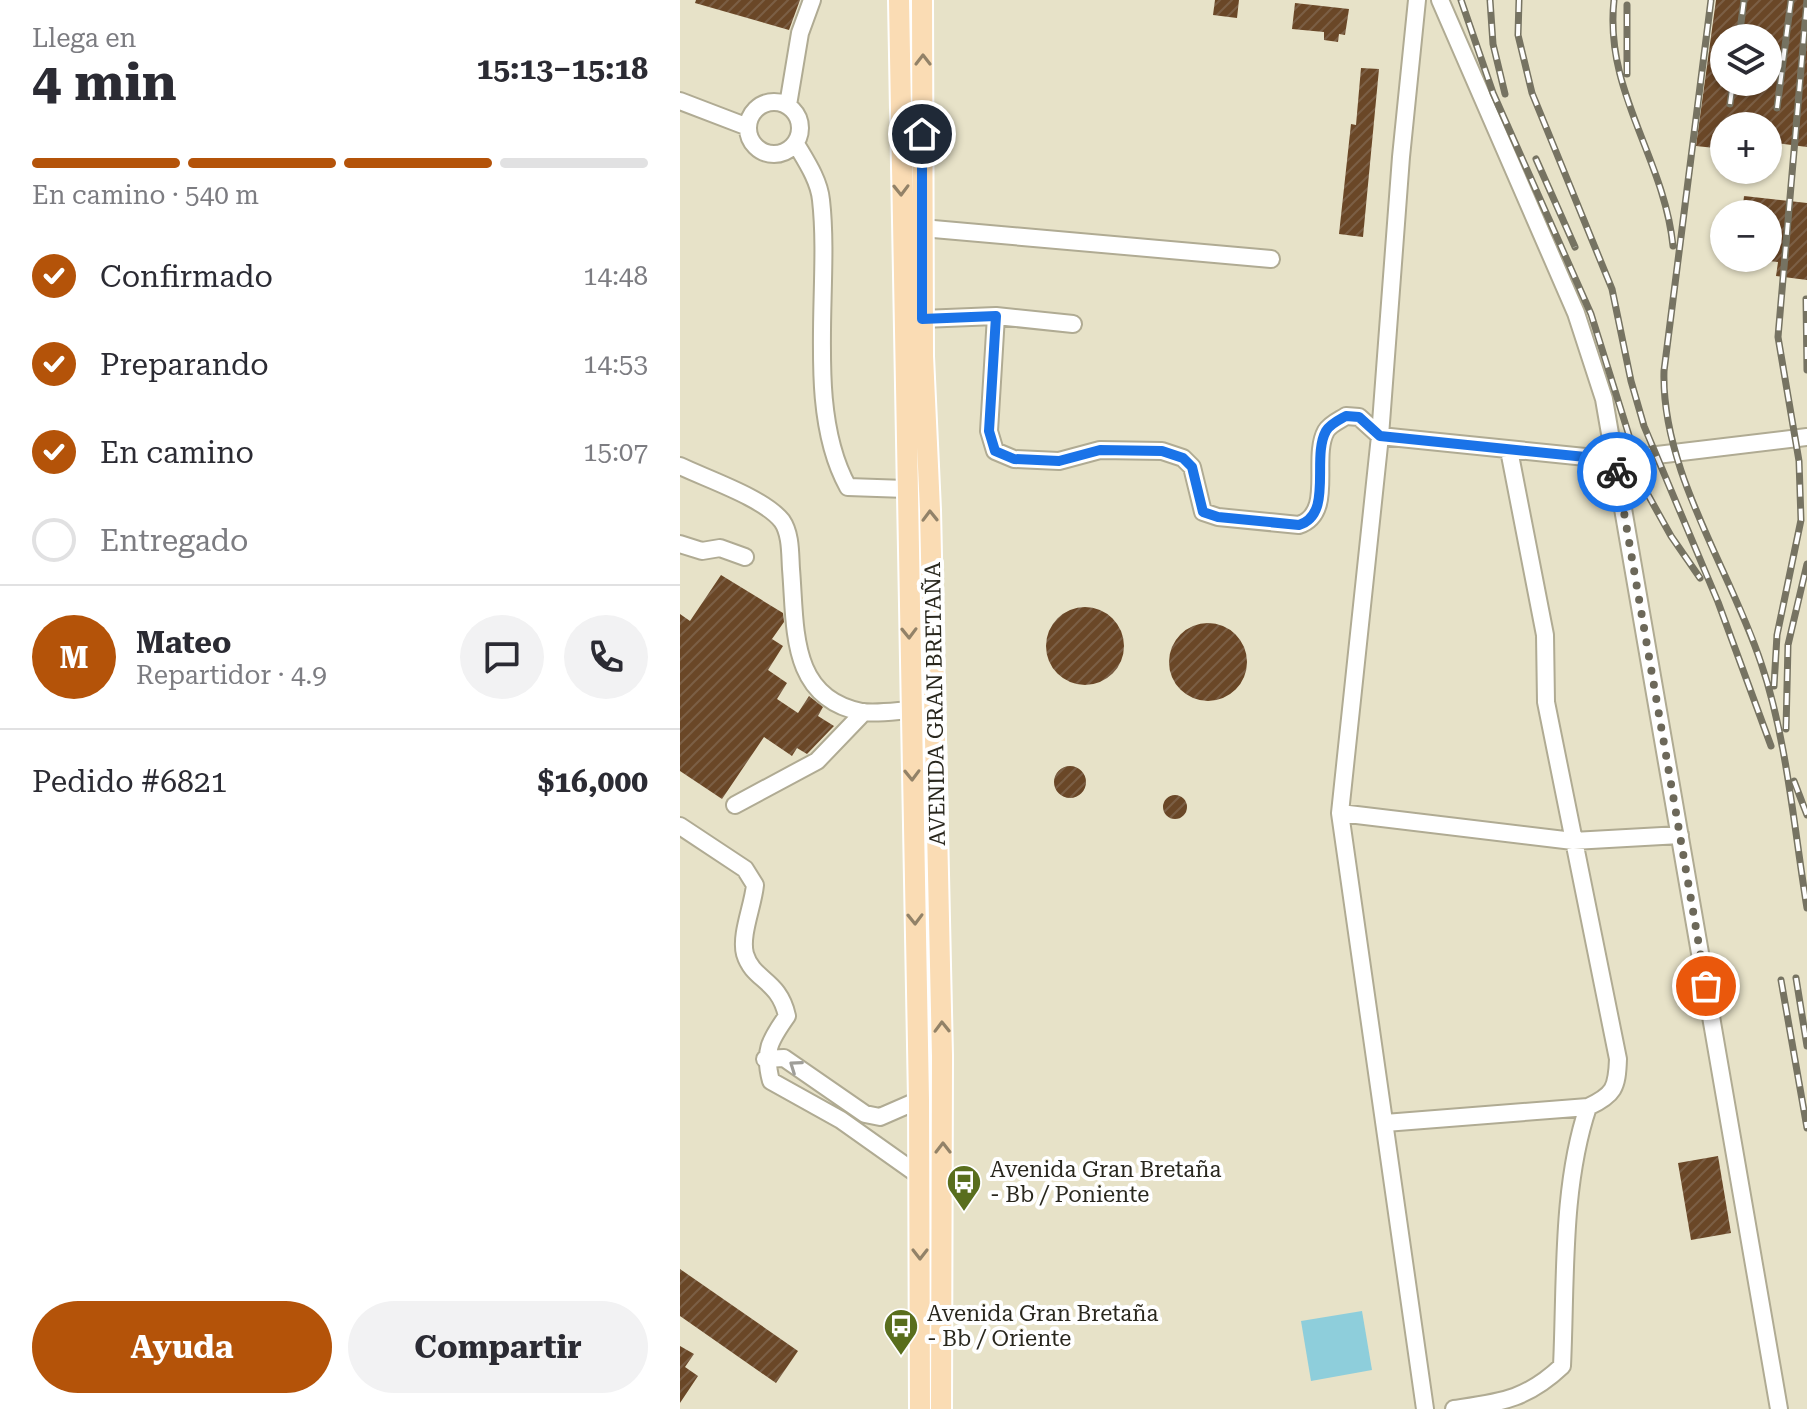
<!DOCTYPE html>
<html lang="es">
<meta charset="utf-8">
<style>
:root{--surface:#fff;--page:#f2f2f3;--text:#2b2b33;--muted:#7c7c81;--line:#e1e1e2;--accent:#b45309}
body{margin:0;font-family:"Roboto Serif",serif;background:var(--page);color:var(--text);height:100vh;display:flex;flex-direction:column;font-size:30px;white-space:nowrap}
*{box-sizing:border-box;margin:0}
p{font-size:26px;color:var(--muted)}
.icon{flex:none;width:44px;height:44px;fill:none;stroke:currentColor;stroke-width:2;stroke-linecap:round;stroke-linejoin:round}
.map{position:relative;flex:1;overflow:hidden}
.panel{display:flex;flex-direction:column;background:var(--surface);width:680px}
.panel>*{flex:none}
.buttons{position:absolute;left:1030px;top:24px;display:grid;gap:16px}
.buttons a{display:grid;place-items:center;width:72px;height:72px;border-radius:50%;background:var(--surface);box-shadow:0 2px 6px #0004;font-size:40px}
.pin{position:absolute;display:grid;place-items:center;width:68px;height:68px;color:#fff;margin:-34px;border:4px solid #fff;border-radius:50%;box-shadow:0 2px 8px #0007}
.courier{position:absolute;display:grid;place-items:center;width:80px;height:80px;margin:-40px;border:6px solid #1a73e8;border-radius:50%;background:#fff;color:#222;box-shadow:0 2px 10px #0007}
.overview em{font-style:normal;font-weight:700}
.overview div{display:flex;flex-direction:column-reverse}
.overview{display:flex;align-items:center;justify-content:space-between;height:136px;padding:0 32px}
h1{font-size:52px;font-weight:700;line-height:60px}
.bar{display:grid;grid-template-columns:repeat(4,1fr);gap:12px 8px;align-content:center;height:96px;padding:0 32px}
.bar i{height:10px;border-radius:6px;background:var(--line)}
.bar .selected{background:var(--accent)}
.bar p{grid-column:span 4}
.line{display:flex;align-items:center;gap:20px;padding:0 32px;border-top:2px solid var(--line)}
.line div{flex:1}
.round{display:grid;place-items:center;flex:none;width:84px;height:84px;border-radius:42px;background:var(--page)}
ol{padding:0 32px;list-style:none}
li{display:flex;align-items:center;gap:24px;height:88px}
li p{margin-inline-start:auto}
li .icon{padding:8px;border-radius:50%;background:var(--accent);color:#fff;stroke-width:4}
li:last-child{color:var(--muted)}
li i{width:44px;height:44px;border:4px solid var(--line);border-radius:50%}
.action{display:flex;gap:16px;margin-top:auto;padding:16px 32px}
.action a{flex:1;height:92px;border-radius:48px;background:var(--accent);color:#fff;font-size:32px;font-weight:700;line-height:92px;text-align:center}
.action a+a{background:var(--page);color:var(--text)}
main{display:flex;flex:1;min-height:0}
.map>svg:first-child{display:block}
.water{fill:#8ecedb}
.building{fill:url(#building-hatch);fill-rule:evenodd}
.lines{fill:none;stroke-linecap:round;stroke-linejoin:round}
.minor-casing{stroke:#b0ab93;stroke-width:20}
.major-casing{stroke:#fff;stroke-width:24}
.minor{stroke:#fff;stroke-width:16}
.major{stroke:#fadcb4;stroke-width:20}
.rail-casing{stroke:#767362;stroke-width:7}
.rail{stroke:#fff;stroke-width:4;stroke-dasharray:12;stroke-linecap:butt}
.oneway{stroke:#928268}
.oneway2{stroke:#9f9e99}
.done{stroke:#6c6859;stroke-width:8;stroke-dasharray:0 14.4}
.route{stroke:#1a73e8;stroke-width:10}
.labels{text-anchor:middle;dominant-baseline:central;stroke-width:8;stroke-linejoin:round;paint-order:stroke}
.street-label{font-size:22px;fill:#29271d;stroke:#fff}
.poi-label{font-size:22px;fill:#29271d;stroke:#fff;text-anchor:start}
</style>
<main>
<section class="panel">
<div class="overview"><div><h1>4 min</h1><p>Llega en</p></div><em>15:13–15:18</em></div>
<div class="bar"><i class="selected"></i><i class="selected"></i><i class="selected"></i><i></i><p>En camino · 540 m</p></div>
<ol>
<li><svg class="icon" aria-label="check" viewBox="0 0 24 24"><path d="M5 12l5 5 9-10"/></svg>Confirmado<p>14:48</p></li>
<li><svg class="icon" aria-label="check" viewBox="0 0 24 24"><path d="M5 12l5 5 9-10"/></svg>Preparando<p>14:53</p></li>
<li><svg class="icon" aria-label="check" viewBox="0 0 24 24"><path d="M5 12l5 5 9-10"/></svg>En camino<p>15:07</p></li>
<li><i></i>Entregado</li>
</ol>
<div class="line" style="height:144px"><b class="round" style="background:var(--accent);color:#fff">M</b><div><b>Mateo</b><p>Repartidor · 4.9</p></div><a class="round"><svg class="icon" aria-label="chat" viewBox="0 0 24 24"><path d="M4 5h16v11H9l-5 4z"/></svg></a><a class="round"><svg class="icon" aria-label="phone" viewBox="0 0 24 24"><path d="M5 4h4l2 5-3 2q2 4 5 5l2-3 5 2v4C11 20 4 13 5 4z"/></svg></a></div>
<div class="line" style="height:104px"><div>Pedido #6821</div><b>$16,000</b></div>
<div class="action"><a>Ayuda</a><a>Compartir</a></div>
</section>
<div class="map">
<svg width="1127" height="1409" viewBox="0 0 1127 1409">
<defs>
<pattern id="building-hatch" width="6" height="6" patternUnits="userSpaceOnUse" patternTransform="scale(2)"><rect width="6" height="6" fill="#6a4727"/><path d="M-1 1l2-2M0 6l6-6M5 7l2-2" fill="none" stroke="#7b5f45"/></pattern>
</defs>
<rect width="100%" height="100%" fill="#e7e2c8"/>
<path class="water" d="M682 1311 692 1370 631 1381 621 1321Z"/>
<path class="building" d="M16 0H120L109 30 15 3Z
M535 0H559L557 18 533 15Z
M1036 0H1127V147L1088 142V126H1044V149L1016 146ZM1044 38H1088V82H1044Z
M615 3 669 9 665 35 659 34 658 42 644 40V32L612 29Z
M681 68 699 69 683 237 659 234 671 124 676 125Z
M1064 196 1127 203V280L1096 276 1098 262 1088 261V214H1062Z
M41 575 103 613 104 622 92 639 103 646 88 670 107 683 97 699 118 713 129 696 143 707 138 716 154 726 127 754 117 748 112 756 84 737 42 799 0 771V614L10 621Z
M366 646a39 39 0 1 1 78 0a39 39 0 1 1-78 0Z
M489 662a39 39 0 1 1 78 0a39 39 0 1 1-78 0Z
M374 782a16 16 0 1 1 32 0a16 16 0 1 1-32 0Z
M483 807a12 12 0 1 1 24 0a12 12 0 1 1-24 0Z
M1038 1156 1051 1233 1011 1240 998 1163Z
M0 1269 118 1351 96 1383 0 1316Z
M0 1346 14 1354 5 1367 18 1376 0 1403Z"/>
<g class="lines">
<g class="minor-casing">
<path id="minor" d="M737 0 721 157 700 436 660 813 745 1409
M760 0 896 313 924 399 1099 1409
M0 101 68 127
M68 128a26 26 0 1 1 52 0a26 26 0 1 1-52 0Z
M108 105 120 33 132 0
M116 144C126 161 139 180 141 200 151 287 124 408 168 487L226 489
M242 228 591 259
M316 316 309 431 315 451 334 459 379 461 420 450 482 451 503 458 512 467 523 512 538 517 619 525C655 513 631 458 646 431 650 424 660 420 666 416L679 417 700 436 935 460 1127 437
M242 319 316 316 393 324
M0 466C27 479 84 498 102 521 111 534 110 554 111 569 116 628 109 698 182 712 197 714 216 711 231 710
M0 544 22 551 40 548 65 557
M55 805 137 761 184 712
M660 813 893 841 1000 835
M0 826 65 869 75 885C73 906 60 935 65 954 73 981 99 979 107 1016 90 1040 83 1051 91 1081L161 1120 240 1176
M85 1059 104 1058 185 1114 200 1117 239 1100
M705 1123 908 1107C934 1095 937 1088 938 1059L866 702 865 635 829 450
M774 1409C821 1402 846 1400 882 1366 886 1282 881 1187 908 1107"/>
</g>
<g class="major-casing">
<path id="major" d="M219 0 239 1100 240 1409
M242 0 243 356 250 510 262 1056 261 1409"/>
</g>
<use href="#minor" class="minor"/>
<use href="#major" class="major"/>
<g class="rail-casing">
<path id="rail" d="M781 0 813 93 911 314 967 493 991 536 1020 578
M810 0 813 44 825 94
M839 0 838 35 852 93 932 289 951 381 964 426 1038 602 1091 746
M934 0C924 92 984 157 993 246
M1031 0 984 371C981 471 1050 569 1081 663 1107 739 1114 829 1127 908
M1059 38 1064 0
M947 74V5
M1050 104 1053 82
M1097 108 1111 0
M856 159 895 247
M1126 299 1127 370
M1094 686 1097 635 1121 520 1119 461 1098 337 1127 0
M1106 729 1108 645 1127 564
M1114 781 1127 815
M1116 978 1127 1046
M1101 980 1127 1128"/>
</g>
<use href="#rail" class="rail"/>
</g>
<defs><path id="oneway-chevron" d="M-2-3.5L2.5 0L-2 3.5" fill="none" stroke-width="1.6" stroke-linecap="round" stroke-linejoin="round" transform="scale(2)"/></defs>
<g class="oneway">
<use href="#oneway-chevron" transform="translate(243 60) rotate(-90)"/>
<use href="#oneway-chevron" transform="translate(221 190) rotate(89)"/>
<use href="#oneway-chevron" transform="translate(250 516) rotate(-91)"/>
<use href="#oneway-chevron" transform="translate(229 633) rotate(89)"/>
<use href="#oneway-chevron" transform="translate(232 775) rotate(89)"/>
<use href="#oneway-chevron" transform="translate(235 919) rotate(89)"/>
<use href="#oneway-chevron" transform="translate(262 1027) rotate(-91)"/>
<use href="#oneway-chevron" transform="translate(263 1148) rotate(-90)"/>
<use href="#oneway-chevron" transform="translate(240 1254) rotate(90)"/>
</g>
<use class="oneway2" href="#oneway-chevron" transform="translate(115 1066) rotate(-145)"/>
<g class="lines">
<path class="done" d="M937 472 1026 986"/>
<path class="route" d="M242 134V319L316 316 309 431 315 451 334 459 379 461 420 450 482 451 503 458 512 467 523 512 538 517 619 525C654 514 631 458 646 431 650 424 659 420 666 416L679 417 700 436 935 460 937 472"/>
</g>
<defs>
<g id="bus-pin" transform="scale(1.8)"><path d="M0 17L-7.5 6A9.5 9.5 0 1 1 7.5 6Z" fill="#596e1d" stroke="#fff"/><path d="M-5-6H5V4H4V6H2V4H-2V6H-4V4H-5ZM-3.5-4V0h7V-4ZM-3.5 1.2v1.5H-2V1.2ZM2 1.2v1.5H3.5V1.2Z" fill="#fff"/></g>
</defs>
<g fill-rule="evenodd">
<use href="#bus-pin" x="284" y="1182"/>
<use href="#bus-pin" x="221" y="1326"/>
</g>
<g class="labels">
<g class="street-label">
<text transform="translate(255 704) rotate(-91)">AVENIDA GRAN BRETAÑA</text>
</g>
<g class="poi-label">
<text x="310" y="1169">Avenida Gran Bretaña<tspan x="310" dy="25">- Bb / Poniente</tspan></text>
<text x="247" y="1313">Avenida Gran Bretaña<tspan x="247" dy="25">- Bb / Oriente</tspan></text>
</g>
</g>
</svg>
<div class="buttons">
<a><svg class="icon" aria-label="layers" viewBox="0 0 24 24"><path d="M12 4l9 5-9 5-9-5zM3 14l9 5 9-5"/></svg></a>
<a>+</a>
<a>−</a>
</div>
<div class="pin" style="left:1026px;top:986px;background:#ea580c"><svg class="icon" aria-label="bag" viewBox="0 0 24 24"><path d="M5 8h14l-1 12H6zM9 8a3 3 0 0 1 6 0"/></svg></div>
<div class="pin" style="left:242px;top:134px;background:#1f2937"><svg class="icon" aria-label="home" viewBox="0 0 24 24"><path d="M3 11l9-7 9 7M6 9v11h12V9"/></svg></div>
<div class="courier" style="left:937px;top:472px"><svg class="icon" aria-label="bike" viewBox="0 0 24 24"><circle cx="6" cy="16" r="4"/><circle cx="18" cy="16" r="4"/><path d="M6 16l4-8h5l3 8M10 8l3 8H6M13 5h3"/></svg></div>
</div>
</main>
